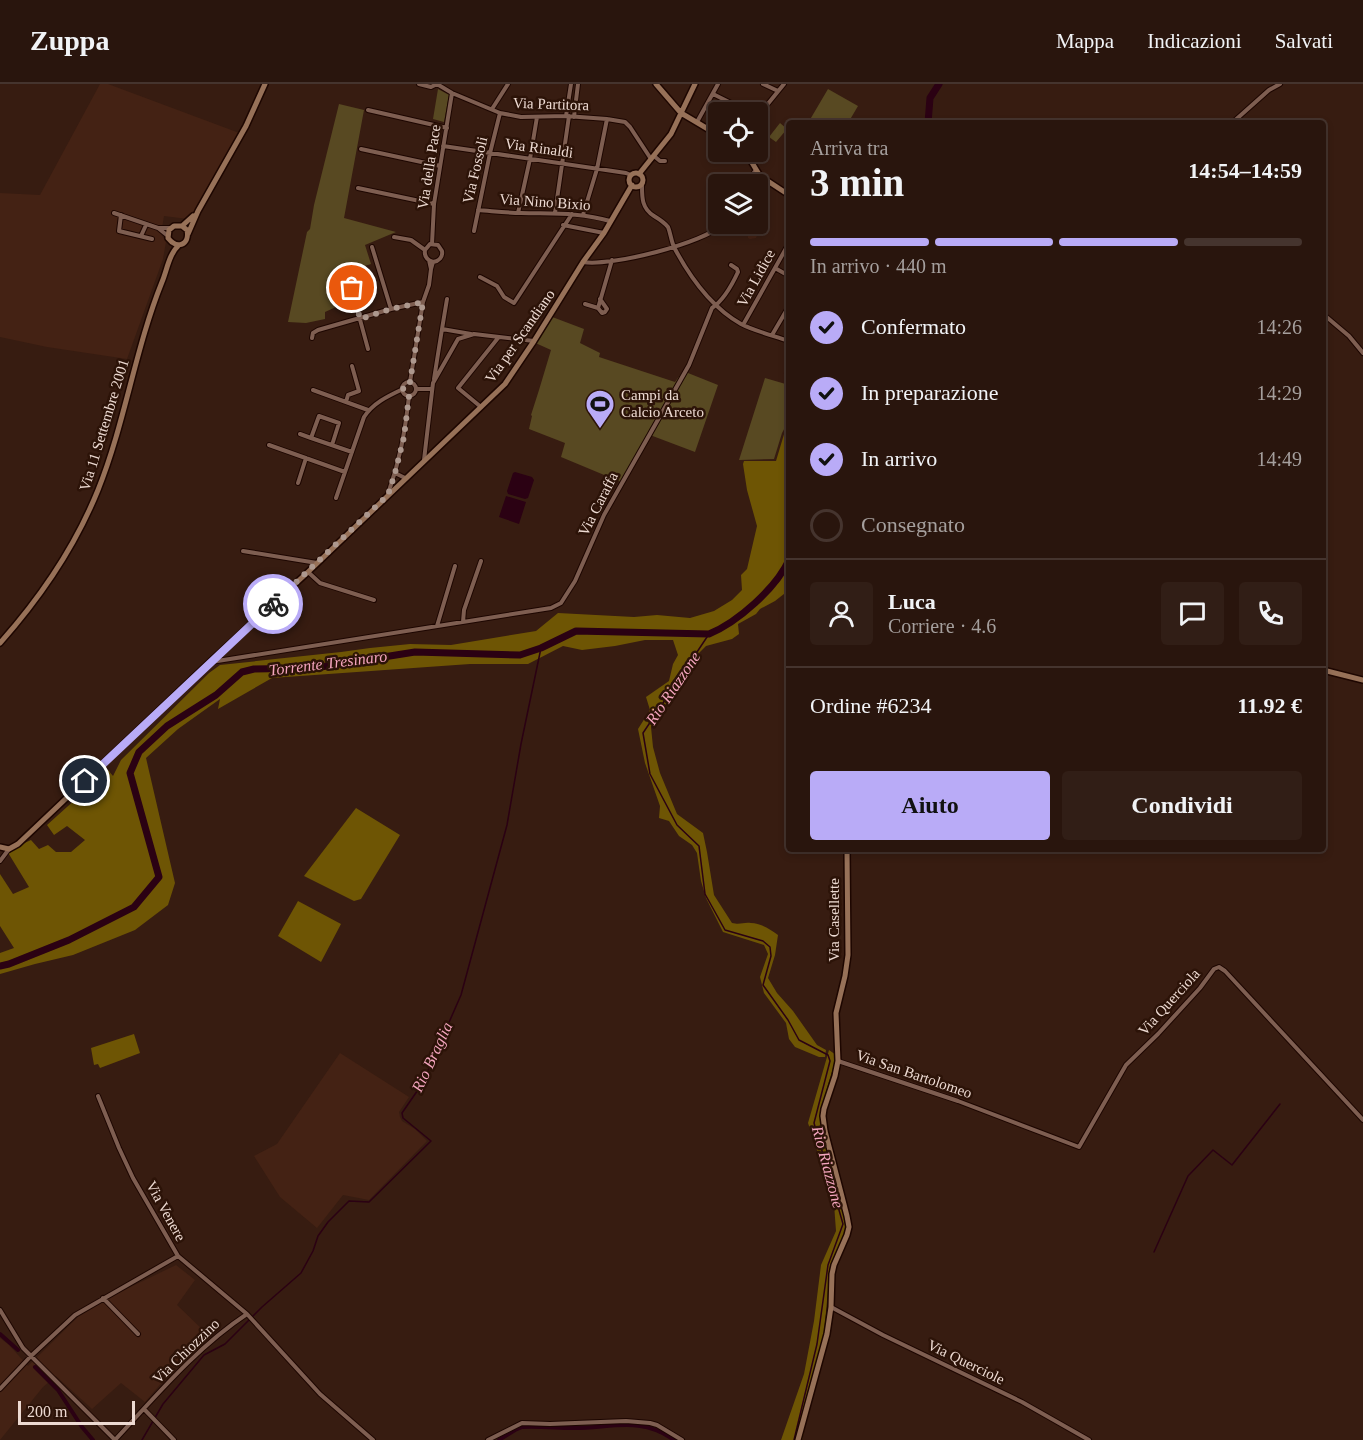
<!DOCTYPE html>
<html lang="it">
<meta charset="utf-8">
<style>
:root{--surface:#29150d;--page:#311e16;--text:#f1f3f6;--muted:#a59f9d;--line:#45342e;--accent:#b9abf7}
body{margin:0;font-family:"Times New Roman",serif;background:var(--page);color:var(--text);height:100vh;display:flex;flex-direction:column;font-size:22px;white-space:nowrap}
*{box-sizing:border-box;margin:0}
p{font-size:20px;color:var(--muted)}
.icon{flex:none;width:33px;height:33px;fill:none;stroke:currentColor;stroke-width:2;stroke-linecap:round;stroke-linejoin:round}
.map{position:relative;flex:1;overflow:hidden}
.side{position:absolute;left:786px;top:36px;width:540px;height:732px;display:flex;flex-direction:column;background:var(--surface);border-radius:6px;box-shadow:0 3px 9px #0003,0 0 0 2px var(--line)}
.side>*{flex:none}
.fabs{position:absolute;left:708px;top:18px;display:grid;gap:12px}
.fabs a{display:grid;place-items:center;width:60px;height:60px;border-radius:6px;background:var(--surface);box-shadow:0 3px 9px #0003,0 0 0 2px var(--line);font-size:30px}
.scale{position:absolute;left:18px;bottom:15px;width:117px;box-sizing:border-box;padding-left:6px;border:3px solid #eddad2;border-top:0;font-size:16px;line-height:21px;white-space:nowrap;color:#eddad2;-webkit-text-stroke:4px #2c1308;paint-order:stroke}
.pin{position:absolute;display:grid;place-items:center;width:51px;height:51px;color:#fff;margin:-26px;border:3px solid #fff;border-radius:50%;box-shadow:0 2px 6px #0007}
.courier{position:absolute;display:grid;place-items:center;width:60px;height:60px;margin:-30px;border:4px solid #b9abf7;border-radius:50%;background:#fff;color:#222;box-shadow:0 2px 8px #0007}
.summary em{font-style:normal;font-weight:800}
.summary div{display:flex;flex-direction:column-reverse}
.summary{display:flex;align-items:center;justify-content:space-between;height:102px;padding:0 24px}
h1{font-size:39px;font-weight:800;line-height:45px}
.bar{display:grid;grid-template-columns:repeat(4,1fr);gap:9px 6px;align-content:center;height:72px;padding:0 24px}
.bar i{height:8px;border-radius:4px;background:var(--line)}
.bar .selected{background:var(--accent)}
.bar p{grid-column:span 4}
.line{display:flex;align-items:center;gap:15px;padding:0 24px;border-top:2px solid var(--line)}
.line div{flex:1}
.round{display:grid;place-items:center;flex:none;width:63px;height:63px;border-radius:6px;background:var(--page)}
ol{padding:0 24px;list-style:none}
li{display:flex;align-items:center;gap:18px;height:66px}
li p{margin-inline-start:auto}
li .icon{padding:6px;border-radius:50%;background:var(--accent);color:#111;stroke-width:4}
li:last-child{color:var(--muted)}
li i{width:33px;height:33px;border:3px solid var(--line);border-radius:50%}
.cta{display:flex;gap:12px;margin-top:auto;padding:12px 24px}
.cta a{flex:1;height:69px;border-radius:6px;background:var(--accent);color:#111;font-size:24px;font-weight:800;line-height:69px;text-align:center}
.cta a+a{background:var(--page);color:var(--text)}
header{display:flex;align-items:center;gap:36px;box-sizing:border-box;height:84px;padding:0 30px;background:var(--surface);border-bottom:2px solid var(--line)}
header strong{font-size:28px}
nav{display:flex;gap:33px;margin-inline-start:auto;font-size:21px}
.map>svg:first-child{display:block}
.built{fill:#442214}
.green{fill:#584922}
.forest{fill:#6e5504}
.water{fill:#2b0113}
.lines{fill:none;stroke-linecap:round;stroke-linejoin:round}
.stream{stroke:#2b0113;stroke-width:1.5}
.canal{stroke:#2b0113;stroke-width:4}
.river{stroke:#2b0113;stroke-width:7}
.street-casing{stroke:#1d0600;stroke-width:6}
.secondary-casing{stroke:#1d0600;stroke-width:8}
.street{stroke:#7e5e51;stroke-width:4}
.secondary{stroke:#977158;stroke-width:5}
.done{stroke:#ad988e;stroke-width:6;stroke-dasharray:0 10.8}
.route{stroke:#b9abf7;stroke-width:8}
.labels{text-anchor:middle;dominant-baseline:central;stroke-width:5;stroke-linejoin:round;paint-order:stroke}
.street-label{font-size:15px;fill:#eddad2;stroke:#2c1308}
.poi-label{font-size:15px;fill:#eddad2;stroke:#2c1308;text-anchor:start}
.water-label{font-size:16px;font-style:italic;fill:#f4a5be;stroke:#2c1308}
</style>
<header>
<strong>Zuppa</strong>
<nav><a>Mappa</a><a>Indicazioni</a><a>Salvati</a></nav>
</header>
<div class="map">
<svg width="1363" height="1356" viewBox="0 0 1363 1356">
<rect width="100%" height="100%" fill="#371c11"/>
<path class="built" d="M100 0H108L242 50 197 127 188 135 164 132 161 150 166 158 163 175 127 275 47 263 0 253V109L40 111Z
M755 97 769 104 758 127V100H750Z
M758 130 764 134 756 154 750 155 748 154 747 143 740 140H758Z
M340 969 409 1013 399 1028 400 1033 402 1037 415 1045 427 1057 369 1116 343 1111 317 1144 280 1113 254 1072 277 1060Z
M176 1181 195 1196 177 1221 205 1248 145 1318 121 1299 92 1325 56 1292 43 1303 0 1356V1254L9 1261 28 1282 78 1233 114 1211Z"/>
<path class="green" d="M438 5 449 11 444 38 433 35Z
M828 5 858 22 848 39H808Z
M339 20 364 26 344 134 396 148 365 161 371 180 342 189 345 205 333 209 336 223 325 228V235L306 239 288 238 307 148 310 145 314 121Z
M780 39 787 45 776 58 769 53Z
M547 231 584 245 580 259 600 269 599 273 675 298 683 287 718 301 695 368 650 351 621 398 561 373 565 359 529 345 532 332 531 331 539 306 551 266 531 257Z
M765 294 789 301V336L782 349 774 375 739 376Z"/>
<path class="forest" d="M789 340V506L775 517 760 525 756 530 738 540 739 550 732 555 706 562 698 570 651 643 653 663 660 689 677 730 703 749 707 768 714 811 732 839C741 841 743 838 751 839 761 839 771 846 778 851L775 871 768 894 777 909 793 927 817 961 826 966 825 973H819L795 963 789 955 786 939 764 909 760 893 768 870 764 861 723 848 706 814 701 797 697 769 692 761 679 752 669 737 659 734 660 722 645 679 638 645 650 626 646 613 669 597 673 580 678 571 673 556H645L615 562 582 566 563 562 528 580H470L272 594 218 625 220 615 178 645 146 674 175 799 168 821 135 846 73 871 35 880 0 890V869L14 864 0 842V790L13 810 29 803 7 767 31 756 39 765 48 761 56 768H71L85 756 67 742 54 751 47 741 108 686 113 692 121 676 209 589 220 581 341 568 370 564 410 560 451 561 536 547 558 529 634 533 657 531 690 534 714 527 732 516 742 506 741 491 747 485 757 442 747 406 743 380 744 377H776L785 347Z
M356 724 400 751 361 815 354 817 304 792Z
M298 817 341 840 321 878 278 852Z
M134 950 140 969 100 984 98 980 94 981 91 964Z
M829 966 836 971C832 993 822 1013 821 1035L845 1136 846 1145 830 1183 824 1250 810 1300 804 1348 802 1356H781L804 1290 814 1237 821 1181 836 1147 834 1120 821 1078 808 1039Z"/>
<path class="water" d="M515 388 532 393 534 396 528 414 525 415 508 410 507 407 513 389Z
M506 412 526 418 519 440 499 433Z"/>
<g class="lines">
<path class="stream" d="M709 550 643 649 650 690 677 741 699 762 705 810 725 846 763 857 770 863 771 872 763 901 788 936 799 956 828 971 830 977 814 1039 843 1140 828 1181 817 1260 794 1356
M1154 1168 1188 1092 1213 1066 1232 1081 1280 1020
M142 1356 163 1320 204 1271 225 1260 262 1223 301 1189 313 1167 318 1152 328 1138 349 1117 369 1118 431 1057 403 1034 402 1029 422 1000 461 911 507 741 521 660 541 564"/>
<path class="canal" d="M0 1250 18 1266
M35 1283 58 1306 82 1343 93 1356
M499 1356 515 1346 522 1343C538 1342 558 1344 574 1344 611 1344 642 1332 674 1356"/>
<path class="river" d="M928 39 930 14 939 0
M0 882 9 880 69 856 134 823 159 793 130 689 139 668 167 642 216 611 242 588 254 585 314 584 415 568 520 571 541 564 576 547 709 550C738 538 776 504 789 476"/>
<g class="street-casing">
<path id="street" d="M419 0 431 3 437 0
M437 0 452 9 500 29 521 33 566 32 607 35 625 38 630 43 651 75
M763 0 778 7
M713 10 749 28
M492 25 508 0
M368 26 447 44
M566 32 571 0
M758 32 784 0
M574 33 578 0
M697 38 718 0
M1232 39 1269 6 1280 0
M443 62 626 89 631 91
M361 65 440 82
M654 72 660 77H665
M642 99C642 112 641 124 654 132 659 135 664 138 668 143 671 150 671 158 675 165 691 195 711 223 741 240 754 247 775 252 789 257
M745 100 756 86
M358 104 434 120
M478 126C492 127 507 129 521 129 551 130 580 128 610 137
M114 129 158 144
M518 129 530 75 537 33
M555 129 569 32
M121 131 119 147 152 155
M583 131 597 85 607 35
M563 141 604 149
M474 147 490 69 500 29
M141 152 146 141
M168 152 158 144H170
M394 153 411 156 425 166
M432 160 434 120 452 9
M372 163 391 225
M429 176 431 185 433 178C439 177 443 173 442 167L438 161 430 160 425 166C424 172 427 176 433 178
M583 178C610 183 705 159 723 140
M775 184 789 192
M347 188 368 265
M480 193 497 202 504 213 514 219 572 130
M600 215 607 225 605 228 602 229 598 224 612 176
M585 220 598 224
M1323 230 1349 252 1363 269
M743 241 789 159
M442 245 447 215
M772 251 789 222
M312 254 313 249 318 246 391 225 423 218
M787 289 789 285
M434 295 442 245 471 250
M410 298 423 218 429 201 431 185
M402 305a7 7 0 1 1 14 0a7 7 0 1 1-14 0Z
M416 305H432
M313 306 368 326
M346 318 348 311 359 307 352 282
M481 323 458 304 498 254
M300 350 311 354
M269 361 345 388
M332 361 339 339 319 332 311 354 352 368
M424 376 433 299 458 255 474 250 534 257
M395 389 405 394
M298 399 306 374
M388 410C400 376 405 348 409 312
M336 414 364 333C373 319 388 312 403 305
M243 467 317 479
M308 488 320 499 374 516
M463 538 464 526 481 477
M437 542 455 482
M211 578 551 524 561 519 575 497 604 431 689 281 712 224C724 216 732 201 738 188L737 185 731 181
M0 777 9 765
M838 977 958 1017 1079 1063 1126 981 1158 950 1200 904 1214 885 1219 883 1225 887 1363 1036
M98 1012 119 1064 133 1094 178 1172 247 1230 320 1310 373 1356
M103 1214 138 1250
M831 1223 883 1251 1022 1318 1089 1356
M0 1226 23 1264 115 1356
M0 1305 31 1272 75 1231 178 1172
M144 1325 174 1356
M115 1356C155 1313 198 1262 247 1230
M488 1356 522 1339 550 1340 626 1337 650 1339 657 1341 682 1356"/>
</g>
<g class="secondary-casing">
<path id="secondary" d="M656 0 681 29 718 51
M744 68 748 72 760 92 789 111
M629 96a7 7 0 1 1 14 0a7 7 0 1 1-14 0Z
M639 90 671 50 695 0
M182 142 187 146C190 161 177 166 168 154L169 146 174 142H182L193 132
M188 150 198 127 246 42 265 0
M0 559C41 513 75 463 98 406 125 339 135 265 162 198 167 186 169 170 179 161
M1323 586 1363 596
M0 763 9 765 18 760 210 578 308 488 505 300 534 257 583 178 604 149 632 101
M798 1356 827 1250 831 1223 832 1190 834 1181 847 1151 849 1143 847 1132 825 1047 823 1032 824 1025 835 992 838 977 836 929 845 892 848 871 847 765"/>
</g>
<use href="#street" class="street"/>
<use href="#secondary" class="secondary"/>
</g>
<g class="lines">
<path class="done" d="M273 520 388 411 395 389 404 353 409 312 404 309 403 304 406 299 410 298 423 218 391 225 360 235 352 204"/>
<path class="route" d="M85 697 273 520"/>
</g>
<defs>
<g id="stadium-pin" transform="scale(1.5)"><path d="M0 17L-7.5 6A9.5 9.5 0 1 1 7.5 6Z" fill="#b9abf7" stroke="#2c1308"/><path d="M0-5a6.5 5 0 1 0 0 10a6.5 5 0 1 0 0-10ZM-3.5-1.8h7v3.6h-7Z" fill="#111"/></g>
</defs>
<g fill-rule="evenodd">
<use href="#stadium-pin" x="600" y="320"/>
</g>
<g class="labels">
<g class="street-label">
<text transform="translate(551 20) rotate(2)">Via Partitora</text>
<text transform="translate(539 64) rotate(8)">Via Rinaldi</text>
<text transform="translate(429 83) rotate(-81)">Via della Pace</text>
<text transform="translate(475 86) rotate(-77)">Via Fossoli</text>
<text transform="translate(545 118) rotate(4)">Via Nino Bixio</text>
<text transform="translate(756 194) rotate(-61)">Via Lidice</text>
<text transform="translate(520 252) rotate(-55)">Via per Scandiano</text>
<text transform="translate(104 341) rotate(-73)">Via 11 Settembre 2001</text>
<text transform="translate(598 420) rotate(-63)">Via Caraffa</text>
<text transform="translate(834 836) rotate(-90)">Via Casellette</text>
<text transform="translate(1169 918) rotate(-48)">Via Querciola</text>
<text transform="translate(914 990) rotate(19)">Via San Bartolomeo</text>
<text transform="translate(166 1127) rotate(61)">Via Venere</text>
<text transform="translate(186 1267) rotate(-44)">Via Chiozzino</text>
<text transform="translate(966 1278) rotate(26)">Via Querciole</text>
</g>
<g class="poi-label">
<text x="621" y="311">Campi da<tspan x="621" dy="17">Calcio Arceto</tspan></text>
</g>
<g class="water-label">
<text transform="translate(328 579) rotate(-7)">Torrente Tresinaro</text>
<text transform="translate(673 604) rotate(-56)">Rio Riazzone</text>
<text transform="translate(432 973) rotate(-65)">Rio Braglia</text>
<text transform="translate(828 1083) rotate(75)">Rio Riazzone</text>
</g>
</g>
</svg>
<div class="fabs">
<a><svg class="icon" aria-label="locate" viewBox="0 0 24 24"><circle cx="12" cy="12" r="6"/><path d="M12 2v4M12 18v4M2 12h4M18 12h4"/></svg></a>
<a><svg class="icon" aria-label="layers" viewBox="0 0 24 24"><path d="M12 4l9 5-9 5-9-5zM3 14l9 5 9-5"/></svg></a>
</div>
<div class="scale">200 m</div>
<div class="pin" style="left:352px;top:204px;background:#ea580c"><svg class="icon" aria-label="bag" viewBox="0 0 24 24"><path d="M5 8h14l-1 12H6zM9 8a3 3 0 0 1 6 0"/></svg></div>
<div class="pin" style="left:85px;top:697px;background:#1f2937"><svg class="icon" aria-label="home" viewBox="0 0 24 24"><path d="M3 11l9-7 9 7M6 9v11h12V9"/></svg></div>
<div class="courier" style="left:273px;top:520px"><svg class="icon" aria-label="bike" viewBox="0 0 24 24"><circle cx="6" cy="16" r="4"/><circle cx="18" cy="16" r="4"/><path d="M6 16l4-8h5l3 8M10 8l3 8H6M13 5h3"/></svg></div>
<section class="side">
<div class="summary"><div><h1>3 min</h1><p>Arriva tra</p></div><em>14:54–14:59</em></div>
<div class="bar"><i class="selected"></i><i class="selected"></i><i class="selected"></i><i></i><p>In arrivo · 440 m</p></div>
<ol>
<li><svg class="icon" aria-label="check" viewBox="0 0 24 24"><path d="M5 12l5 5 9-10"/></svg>Confermato<p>14:26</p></li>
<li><svg class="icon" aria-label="check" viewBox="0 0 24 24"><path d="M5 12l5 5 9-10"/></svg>In preparazione<p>14:29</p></li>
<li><svg class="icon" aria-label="check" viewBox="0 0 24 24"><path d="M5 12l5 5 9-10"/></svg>In arrivo<p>14:49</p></li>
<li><i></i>Consegnato</li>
</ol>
<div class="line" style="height:108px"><a class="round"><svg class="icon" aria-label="person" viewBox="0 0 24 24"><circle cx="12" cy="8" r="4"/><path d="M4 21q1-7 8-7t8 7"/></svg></a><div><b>Luca</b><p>Corriere · 4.6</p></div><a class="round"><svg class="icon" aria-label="chat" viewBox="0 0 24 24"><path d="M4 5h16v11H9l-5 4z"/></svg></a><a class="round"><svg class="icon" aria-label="phone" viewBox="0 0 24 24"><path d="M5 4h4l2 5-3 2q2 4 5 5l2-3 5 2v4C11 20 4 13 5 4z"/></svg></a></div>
<div class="line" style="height:78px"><div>Ordine #6234</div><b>11.92 €</b></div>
<div class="cta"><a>Aiuto</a><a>Condividi</a></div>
</section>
</div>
